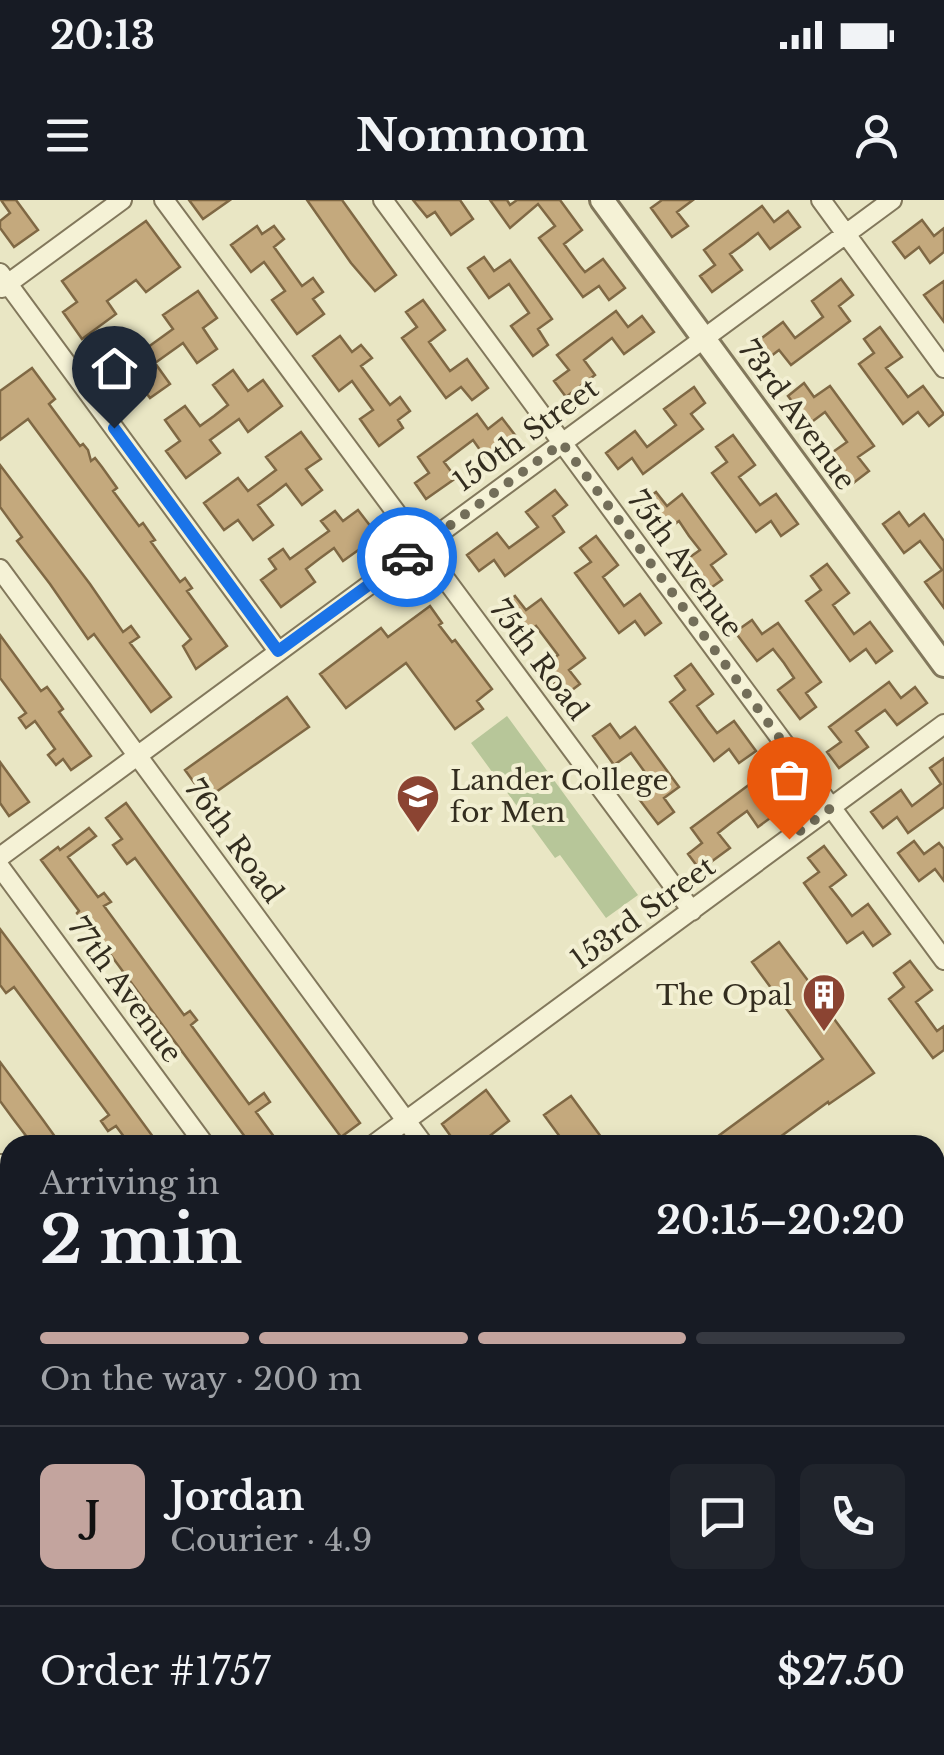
<!DOCTYPE html>
<meta charset="utf-8">
<style>
:root{--surface:#171b24;--page:#20242c;--text:#f1f3f6;--muted:#9ea1a6;--line:#363941;--accent:#c3a49e}
body{margin:0;font-family:"Libre Baskerville",serif;background:var(--page);color:var(--text);height:100vh;display:flex;flex-direction:column;font-size:38px;white-space:nowrap}
*{box-sizing:border-box;margin:0}
p{font-size:32px;color:var(--muted)}
.icon{flex:none;width:55px;height:55px;fill:none;stroke:currentColor;stroke-width:2;stroke-linecap:round;stroke-linejoin:round}
.map{position:relative;flex:1;overflow:hidden}
.details{position:absolute;left:0px;top:935px;width:945px;height:620px;display:flex;flex-direction:column;background:var(--surface);border-radius:30px 30px 0 0;box-shadow:0 5px 15px #0003}
.details>*{flex:none}
.pin{position:absolute;display:grid;place-items:center;width:85px;height:85px;color:#fff;margin:-102px -42px;border-radius:50% 50% 50% 0;rotate:-45deg;box-shadow:0 0 10px #0007}
.pin .icon{rotate:45deg}
.courier{position:absolute;display:grid;place-items:center;width:100px;height:100px;margin:-50px;border:8px solid #1a73e8;border-radius:50%;background:#fff;color:#222;box-shadow:0 2px 12px #0007}
.headline em{font-style:normal;font-weight:700}
.headline div{display:flex;flex-direction:column-reverse}
.headline{display:flex;align-items:center;justify-content:space-between;height:170px;padding:0 40px}
h1{font-size:65px;font-weight:700;line-height:75px}
.bar{display:grid;grid-template-columns:repeat(4,1fr);gap:15px 10px;align-content:center;height:120px;padding:0 40px}
.bar i{height:12px;border-radius:8px;background:var(--line)}
.bar .on{background:var(--accent)}
.bar p{grid-column:span 4}
.line{display:flex;align-items:center;gap:25px;padding:0 40px;border-top:2px solid var(--line)}
.line div{flex:1}
.round{display:grid;place-items:center;flex:none;width:105px;height:105px;border-radius:15px;background:var(--page)}
.status{display:flex;justify-content:space-between;align-items:center;height:70px;padding:0 50px;background:var(--surface);direction:ltr}
.status svg{height:28px;fill:currentColor}
header{display:flex;justify-content:space-between;align-items:center;height:130px;padding:0 40px;background:var(--surface);font-size:45px;font-weight:700}
.map>svg:first-child{display:block}
.green{fill:#b7c699}
.building{fill:#c4a97d;stroke:#7f6844;stroke-width:2.5}
.lines{fill:none;stroke-linecap:round;stroke-linejoin:round}
.minor-casing{stroke:#82785c;stroke-width:22}
.tertiary-casing{stroke:#82785c;stroke-width:28}
.secondary-casing{stroke:#64593f;stroke-width:30}
.minor{stroke:#f5f2d6;stroke-width:18}
.tertiary{stroke:#f5f2d6;stroke-width:22}
.secondary{stroke:#f5f2d6;stroke-width:25}
.done{stroke:#736e59;stroke-width:10;stroke-dasharray:0 18}
.route{stroke:#1a73e8;stroke-width:12}
.labels{text-anchor:middle;dominant-baseline:central;stroke-width:8;stroke-linejoin:round;paint-order:stroke}
.street-label{font-size:28px;fill:#332d1f;stroke:#f2efd2}
.poi-label{font-size:28px;fill:#332d1f;stroke:#f2efd2;text-anchor:start}
</style>
<div class="status"><b>20:13</b><svg viewBox="0 0 49 12"><path d="M0 12V9h3v3zM5 12V6h3v6zM10 12V3h3v9zM15 12V0h3v12zM26 1h20v11H26zM47 4h2v5h-2z"/></svg></div>
<header><svg class="icon" aria-label="menu" viewBox="0 0 24 24"><path d="M4 6h16M4 12h16M4 18h16"/></svg>Nomnom<svg class="icon" aria-label="person" viewBox="0 0 24 24"><circle cx="12" cy="8" r="4"/><path d="M4 21q1-7 8-7t8 7"/></svg></header>
<div class="map">
<svg width="944" height="1555" viewBox="0 0 944 1555">
<rect width="100%" height="100%" fill="#e9e6c4"/>
<path class="green" d="M507 516 638 695 606 718 560 655 555 658 471 543Z"/>
<path class="building" d="M1 0H16L38 30 14 47 0 28V21L10 13Z
M189 0H230L203 19Z
M307 0H342L396 75 375 91 351 63Z
M413 0H460L473 19 451 35 435 12 427 17Z
M490 0H507L510 5 517 0H560L582 30 564 44 580 66 585 72 603 59 625 88 609 100 599 86 583 97 539 38 555 26 538 4 510 28Z
M662 0H693L677 12 688 26 672 37 651 8Z
M762 6 774 22 788 11 800 27 770 49 758 33 744 44 730 54 742 70 712 92 700 76 715 65 704 50Z
M922 20 934 36 944 28V52L930 63 919 47 905 58 893 42Z
M146 21 180 67 146 92 136 80 107 101 116 114 82 139 63 112 77 102 62 81Z
M257 26 262 34 274 26 284 39 274 47 302 86 313 78 323 92 313 99 324 114 297 134 272 100 285 91 275 77 264 62 251 72 231 45Z
M484 57 494 71 510 60 552 119 538 129 548 145 533 156 511 126 529 113 509 84 489 98 468 68Z
M841 79 853 95 839 106 850 121 791 165 779 150 766 160 754 144 783 122 795 138 823 117 812 101Z
M944 81V122L924 95Z
M198 91 217 118 203 128 217 149 197 163 183 143 155 163 170 184 150 198 135 178 120 188 101 162 135 137 144 150 173 129 163 115Z
M423 100 445 130 429 142 450 171 467 159 488 188 472 200 461 187 446 198 402 138 417 127 406 112Z
M616 111 628 127 642 116 654 132 624 154 612 138 584 160 595 175 566 197 554 181 569 170 557 155Z
M880 127 902 157 886 168 897 182 908 197 923 186 944 214 929 226 918 212 903 224 859 164 874 153 864 139Z
M340 136 352 152 361 145 372 158 361 166 390 205 400 197 410 211 398 220 403 228 379 246 360 219 373 210 362 195 352 181 339 191 313 156Z
M32 168 55 199 49 204 80 246 83 244 88 250 91 261 95 258 102 267 117 288 113 291 139 326 143 323 155 340 151 342 180 382 185 378 192 388 187 391 227 446 196 469 183 446 191 439 28 219 0 240V191Z
M233 170 248 191 263 180 282 206 248 232 239 219 210 240 220 253 186 278 166 251 180 241 165 220 185 206 200 226 214 216 228 205 213 185Z
M804 183 814 197 830 186 874 246 858 257 869 271 852 284 830 254 847 242 825 212 809 224 788 196Z
M694 187 705 203 691 214 703 229 643 274 632 258 618 269 606 253 635 231 647 247 676 225 664 209Z
M477 214 488 229 502 218 515 235 485 257 473 240 444 262 456 278 426 299 415 283 429 273 418 257Z
M301 232 321 259 306 269 322 290 302 305 286 284 272 295 258 305 273 325 253 340 238 320 224 330 204 303 238 278 248 291 276 270 266 257Z
M733 235 755 265 739 277 760 305 776 294 798 324 781 336 771 321 756 332 712 273 727 262 716 247Z
M0 265 90 384 123 432 131 426 139 437 130 443 171 497 151 512 94 434 88 439 50 384 17 341 22 337 0 307Z
M555 290 567 305 553 316 564 332 505 376 494 360 479 371 467 355 497 333 509 348 538 327 526 312Z
M656 292 667 306 682 294 726 354 711 365 722 380 705 392 683 362 700 350 689 336 679 321 662 333 640 304Z
M358 310 378 336 343 361 334 348 319 359 306 369 315 382 281 407 261 380 276 369 269 359 283 349 290 359 329 331 321 321 335 311 343 321Z
M899 312 909 326 924 314 944 341V408L925 382 942 370 920 341 904 353 883 324Z
M596 336 618 365 603 377 624 406 640 394 661 423 645 435 635 421 619 433 575 373 591 362 580 348Z
M827 364 849 393 833 405 854 434 870 422 892 451 876 463 866 449 850 461 806 401 821 390 811 376Z
M515 396 526 410 541 399 585 458 569 470 580 484 564 496 542 467 558 455 536 426 520 437 498 408Z
M430 406 442 423 439 425 452 442 455 440 492 489 477 501 483 509 455 529 406 463 346 508 320 474 381 428 388 437Z
M752 420 762 434 778 423 821 482 806 493 816 507 800 519 778 490 794 478 784 463 773 449 757 461 735 432Z
M0 435 41 491 47 487 56 499 63 509 59 512 91 556 71 570 63 559 56 565 48 555 55 549 35 521 26 528 19 518 26 513 0 478Z
M691 464 713 494 697 506 707 520 717 533 734 521 756 551 739 563 729 549 714 561 670 502 685 490 675 476Z
M889 482 901 498 915 487 927 503 897 525 885 510 871 520 856 531 868 547 839 568 827 552 841 542 829 527Z
M287 497 309 527 206 599 185 570Z
M610 524 620 538 635 527 679 587 664 598 674 612 658 624 636 595 652 582 631 553 614 565 593 536Z
M944 558V607L908 633 897 617 883 628 871 612 901 590 912 606 941 584 930 568Z
M0 562 29 602 9 616 0 603Z
M750 584 762 600 776 589 788 605 758 627 747 611 732 622 718 633 730 648 700 670 688 654 702 643 691 628Z
M126 603 360 923 341 937 135 658 127 664 113 645 122 639 106 618Z
M89 628 96 636 68 657 98 697 104 693 111 702 104 706 184 815 190 811 197 820 191 825 249 904 264 893 270 902 256 912 280 945H251L85 720 83 721 77 713 79 711 41 660 58 647 60 650Z
M914 641 924 654 939 643 944 649V681L935 669 919 681 898 653Z
M824 646 846 675 830 687 841 701 852 716 868 704 890 734 873 746 863 732 847 743 804 683 819 672 808 658Z
M0 729 27 765 159 945H130L116 926 108 931 101 921 109 915 14 787 6 793 0 785Z
M779 742 818 794 820 793 829 805 826 808 874 873 829 904 828 902 769 945H706L823 859 752 762Z
M910 761 932 790 916 802 937 831 944 826V850L933 858 889 799 904 787 894 773Z
M0 862 43 920 61 945H33L14 920 0 901Z
M486 890 509 921 478 945H457L442 924Z
M571 896 607 945H566L544 915Z"/>
<g class="lines">
<g class="minor-casing">
<path id="minor" d="M164 0 692 711
M383 0 944 760
M821 0 944 168
M0 73 278 451
M2 88 122 0
M0 369 424 945
M0 657 892 0
M0 667 205 945
M373 945 944 524
M0 964 10 977
M0 1220 10 1213
M0 1260 10 1274
M160 1545 164 1555
M351 1545 355 1555
M542 1545 547 1555
M734 1545 738 1555
M919 1545 923 1555"/>
</g>
<g class="tertiary-casing">
<path id="tertiary" d="M602 0 944 465"/>
</g>
<g class="secondary-casing">
<path id="secondary" d="M935 1203 944 1201
M194 1555 210 1545"/>
</g>
<use href="#minor" class="minor"/>
<use href="#tertiary" class="tertiary"/>
<use href="#secondary" class="secondary"/>
</g>
<g class="lines">
<path class="done" d="M407 357 562 243 831 608 789 639"/>
<path class="route" d="M114 228 278 451 407 357"/>
</g>
<defs>
<g id="university-pin" transform="scale(2.25)"><path d="M0 17L-7.5 6A9.5 9.5 0 1 1 7.5 6Z" fill="#8b4432" stroke="#f2efd2"/><path d="M0-5L7-2L0 1L-7-2ZM-4 1L0 2.5L4 1V4Q0 6-4 4Z" fill="#fff"/></g>
<g id="building-pin" transform="scale(2.25)"><path d="M0 17L-7.5 6A9.5 9.5 0 1 1 7.5 6Z" fill="#8b4432" stroke="#f2efd2"/><path d="M-4-6H4V6H1V3H-1V6H-4ZM-2.5-4.3h1.7v1.8h-1.7ZM.8-4.3h1.7v1.8H.8ZM-2.5-1h1.7V.8h-1.7ZM.8-1h1.7V.8H.8Z" fill="#fff"/></g>
</defs>
<g fill-rule="evenodd">
<use href="#university-pin" x="418" y="596"/>
<use href="#building-pin" x="824" y="795"/>
</g>
<g class="labels">
<g class="street-label">
<text transform="translate(797 215) rotate(54)">73rd Avenue</text>
<text transform="translate(526 235) rotate(-36)">150th Street</text>
<text transform="translate(685 364) rotate(54)">75th Avenue</text>
<text transform="translate(539 460) rotate(53)">75th Road</text>
<text transform="translate(234 641) rotate(54)">76th Road</text>
<text transform="translate(643 713) rotate(-36)">153rd Street</text>
<text transform="translate(125 790) rotate(54)">77th Avenue</text>
</g>
<g class="poi-label">
<text x="450" y="580">Lander College<tspan x="450" dy="32">for Men</tspan></text>
<text x="792" y="795" text-anchor="end">The Opal</text>
</g>
</g>
</svg>
<div class="pin" style="left:789px;top:639px;background:#ea580c"><svg class="icon" aria-label="bag" viewBox="0 0 24 24"><path d="M5 8h14l-1 12H6zM9 8a3 3 0 0 1 6 0"/></svg></div>
<div class="pin" style="left:114px;top:228px;background:#1f2937"><svg class="icon" aria-label="home" viewBox="0 0 24 24"><path d="M3 11l9-7 9 7M6 9v11h12V9"/></svg></div>
<div class="courier" style="left:407px;top:357px"><svg class="icon" aria-label="car" viewBox="0 0 24 24"><path d="M5 17H2v-5l4-1 3-4h7l3 4 3 1v5h-3M9 17h6M6 11h13"/><circle cx="7" cy="17" r="2"/><circle cx="17" cy="17" r="2"/></svg></div>
<section class="details">
<div class="headline"><div><h1>2 min</h1><p>Arriving in</p></div><em>20:15–20:20</em></div>
<div class="bar"><i class="on"></i><i class="on"></i><i class="on"></i><i></i><p>On the way · 200 m</p></div>
<div class="line" style="height:180px"><b class="round" style="background:var(--accent);color:#111">J</b><div><b>Jordan</b><p>Courier · 4.9</p></div><a class="round"><svg class="icon" aria-label="chat" viewBox="0 0 24 24"><path d="M4 5h16v11H9l-5 4z"/></svg></a><a class="round"><svg class="icon" aria-label="phone" viewBox="0 0 24 24"><path d="M5 4h4l2 5-3 2q2 4 5 5l2-3 5 2v4C11 20 4 13 5 4z"/></svg></a></div>
<div class="line" style="height:130px"><div>Order #1757</div><b>$27.50</b></div>
</section>
</div>
